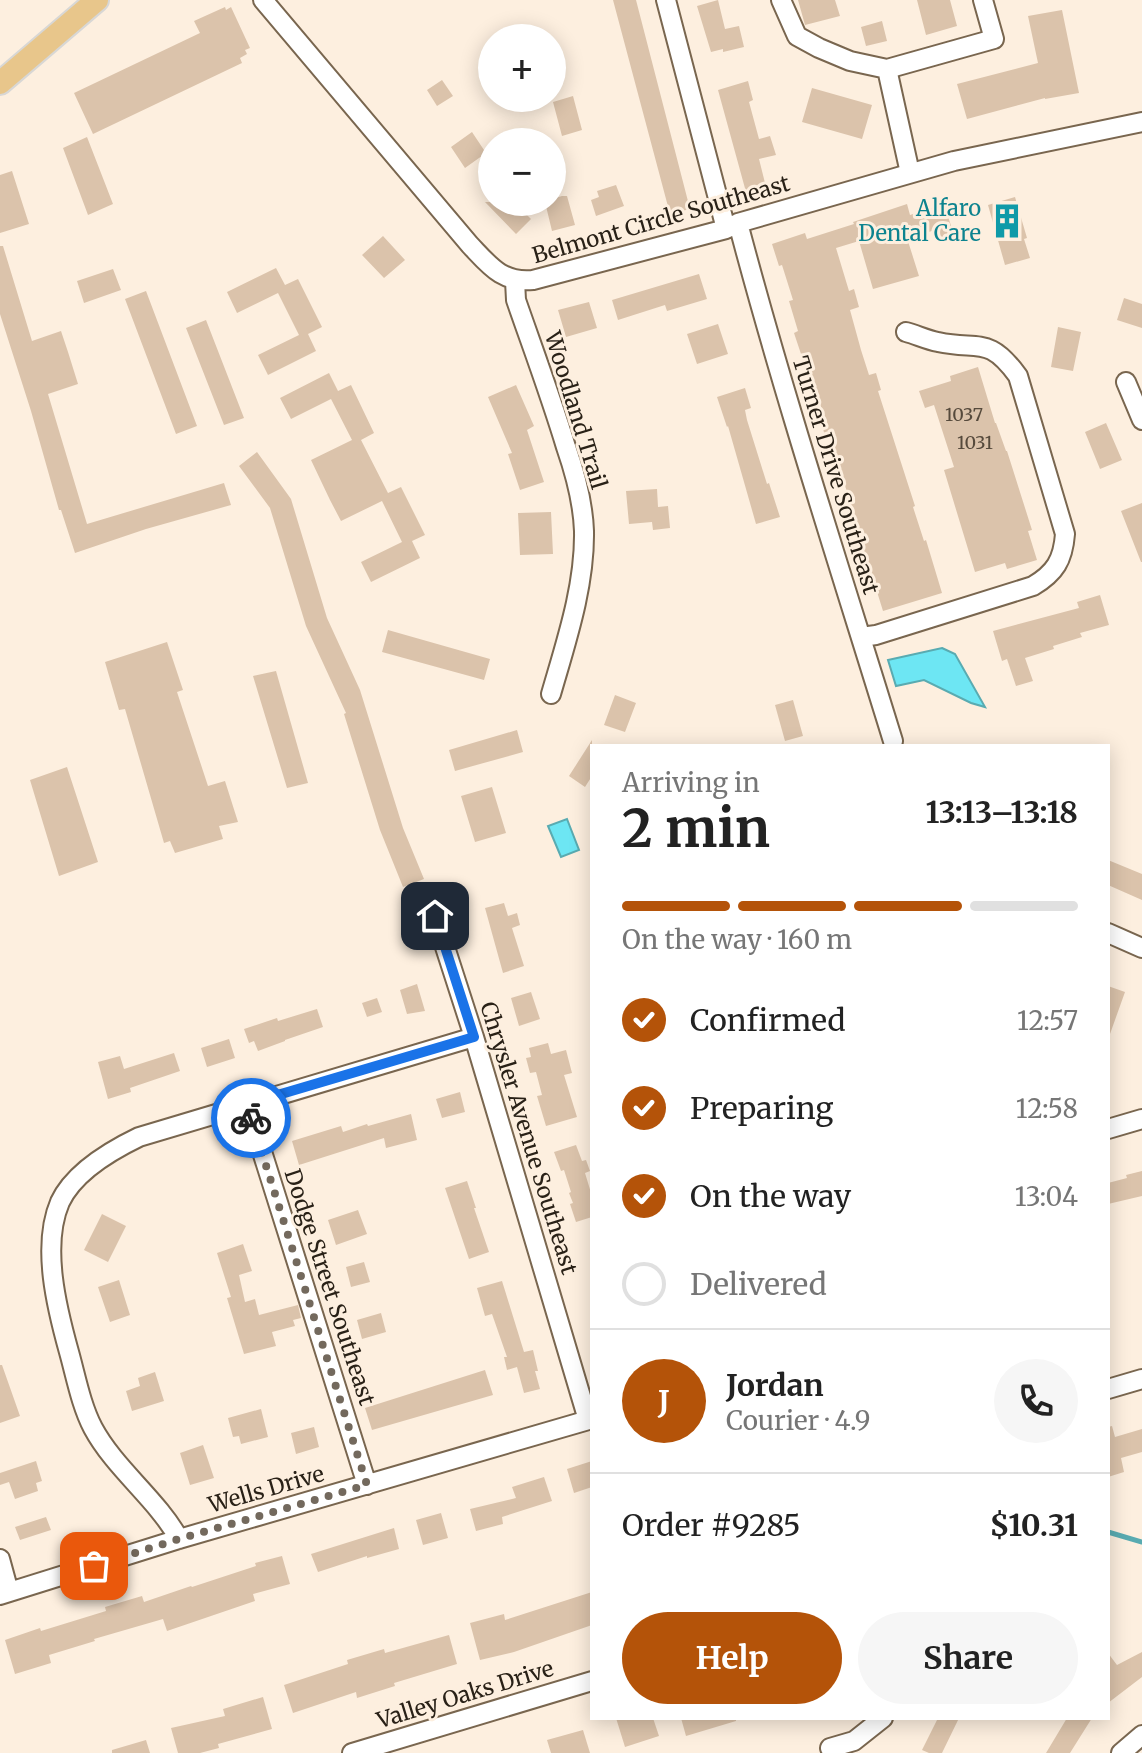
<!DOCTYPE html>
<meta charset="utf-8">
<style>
:root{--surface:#fff;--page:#f6f6f6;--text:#222;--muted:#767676;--line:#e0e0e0;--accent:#b45309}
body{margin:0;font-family:Merriweather,serif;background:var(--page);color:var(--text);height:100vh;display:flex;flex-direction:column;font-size:30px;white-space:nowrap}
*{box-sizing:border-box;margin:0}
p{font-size:26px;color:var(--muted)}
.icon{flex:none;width:44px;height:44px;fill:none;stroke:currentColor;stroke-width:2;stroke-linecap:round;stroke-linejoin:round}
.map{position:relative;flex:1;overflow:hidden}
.panel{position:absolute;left:590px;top:744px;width:520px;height:976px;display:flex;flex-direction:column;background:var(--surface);border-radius:0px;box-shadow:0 4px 20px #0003}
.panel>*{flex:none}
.fabs{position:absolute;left:478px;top:24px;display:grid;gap:16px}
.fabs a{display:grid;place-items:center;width:88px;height:88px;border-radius:50%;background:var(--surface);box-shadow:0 4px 20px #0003;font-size:40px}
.pin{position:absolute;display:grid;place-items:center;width:68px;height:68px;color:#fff;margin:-34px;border-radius:16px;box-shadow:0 4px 12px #0006}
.courier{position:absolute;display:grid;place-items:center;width:80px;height:80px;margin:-40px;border:6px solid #1a73e8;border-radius:50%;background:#fff;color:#222;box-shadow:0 2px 10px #0007}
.summary em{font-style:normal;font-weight:700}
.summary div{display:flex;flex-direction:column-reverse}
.summary{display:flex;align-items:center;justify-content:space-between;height:136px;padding:0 32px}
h1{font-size:52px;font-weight:700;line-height:60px}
.bar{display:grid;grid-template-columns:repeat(4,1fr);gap:12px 8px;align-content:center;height:96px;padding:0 32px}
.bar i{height:10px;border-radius:6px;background:var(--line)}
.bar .current{background:var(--accent)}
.bar p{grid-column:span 4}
.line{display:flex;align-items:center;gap:20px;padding:0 32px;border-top:2px solid var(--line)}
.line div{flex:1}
.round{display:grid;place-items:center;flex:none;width:84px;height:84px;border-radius:42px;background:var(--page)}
ol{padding:0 32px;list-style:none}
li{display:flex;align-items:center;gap:24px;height:88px}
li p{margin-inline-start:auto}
li .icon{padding:8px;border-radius:50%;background:var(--accent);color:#fff;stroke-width:4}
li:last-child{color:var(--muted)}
li i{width:44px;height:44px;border:4px solid var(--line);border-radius:50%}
.primary-button{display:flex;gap:16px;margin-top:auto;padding:16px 32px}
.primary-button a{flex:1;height:92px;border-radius:48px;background:var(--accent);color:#fff;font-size:32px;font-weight:700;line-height:92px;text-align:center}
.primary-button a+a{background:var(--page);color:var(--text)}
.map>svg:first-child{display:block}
.water{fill:#6de6f3;stroke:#59abb1;stroke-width:2}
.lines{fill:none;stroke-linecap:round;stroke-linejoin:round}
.stream{stroke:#59abb1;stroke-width:5}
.building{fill:#dbc3ab}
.minor-casing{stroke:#79664f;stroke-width:22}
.major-casing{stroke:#d8d7d5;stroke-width:26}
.minor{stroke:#fff;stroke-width:18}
.major{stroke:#e8c68b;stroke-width:22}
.done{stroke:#73695d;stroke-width:8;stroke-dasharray:0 14.4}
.route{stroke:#1a73e8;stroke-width:10}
.labels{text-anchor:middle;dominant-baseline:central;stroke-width:6;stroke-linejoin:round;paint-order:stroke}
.number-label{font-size:18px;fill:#564a3c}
.culture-label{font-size:22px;fill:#0d838f;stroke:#fdefdf;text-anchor:end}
.street-label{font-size:22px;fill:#292117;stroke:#fdefdf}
</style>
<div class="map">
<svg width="1142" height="1753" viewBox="0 0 1142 1753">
<rect width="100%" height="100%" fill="#fdefdf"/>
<path class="water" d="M942 648 955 654 985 707 971 703 924 680 896 686 888 660Z
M567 819 579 850 561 857 548 826Z"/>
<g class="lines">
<path class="stream" d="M1108 1532 1142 1542"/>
</g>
<path class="building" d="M613 0H636L690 209 670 214Z
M718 0 725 29 739 26 744 47 723 52V49L711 52 697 6Z
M798 0H835L840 16 805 25Z
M917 0H950L957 26 926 35Z
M225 7 226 10 231 7 250 48 245 50 247 54 240 58 242 63 93 134 74 93 200 33 194 21Z
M1062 10 1079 93 1045 99V98L967 119 957 84 1038 63 1028 16Z
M882 21 887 41 866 46 861 27Z
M442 80 453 96 437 106 427 90Z
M748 81 753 100 749 102 759 139 770 136 776 155 759 159 766 187 746 192 718 90Z
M812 88 872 105 862 139 802 122Z
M573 96 582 130 562 136 553 102Z
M472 132 486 153 465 168 451 147Z
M87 137 113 204 88 215 63 148Z
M12 171 29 224 0 233V175Z
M616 185 624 206 596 216 591 200 599 197 597 191Z
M562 196H567L575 225 552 231 545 202H552V199Z
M1015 197 1027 238 1024 239 1030 258 1005 265 988 205Z
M485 202H514L531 219 516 234Z
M907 204 910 215 944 204 954 235 935 241 932 231 907 238 919 276 873 289 859 241 836 248 849 291 854 289 859 307 850 310 861 350 869 375 876 373 881 390 878 391 915 506 913 507 924 541 926 540 942 593 883 611 865 553 862 554 855 531 859 530 830 438 826 439 819 416 823 414 815 385 806 356 802 357 794 333 798 331 789 301 793 300 782 265 779 266 772 244 805 233 807 239 854 224 853 222Z
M383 236 405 260 384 278 362 255Z
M0 246H3L32 341 61 331 68 352 78 384 48 394 87 524 224 483 231 505 146 529 75 553 61 510H59L31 411 0 314Z
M276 268 285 285 298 279 322 327 308 334 316 351 268 375 258 355 299 335 278 293 237 313 227 292Z
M113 269 121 290 84 303 77 281Z
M699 274 707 299 667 311 665 305 618 320 612 300Z
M146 291 197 426 176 434 125 299Z
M1124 298 1142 304V328L1117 320Z
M589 302 597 328 566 337 558 310Z
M206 320 244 418 224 425 186 328Z
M718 324 728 354 697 364 687 334Z
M1058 327 1081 332 1073 371 1051 367Z
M978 367 995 423H996L1006 451H1007L1032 530 1028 531 1037 560 1007 569 1005 563 975 572 944 470 954 467 934 405 925 408 919 391 951 381 950 376Z
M329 373 338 391 351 385 374 433 361 440 388 493 401 487 425 535 412 541 420 558 371 582 361 562 402 542 382 501 341 521 330 500 311 460 352 440 331 399 291 419 280 398Z
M516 385 534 426 527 430 544 482 520 490 508 454 512 453 488 397Z
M745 388 751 408 745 410 747 420 767 484 769 483 780 517 756 524 728 426 727 427 717 397Z
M1106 423 1122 460 1100 469 1085 432Z
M257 452 291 499 327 618 360 690 403 828 424 879 403 887 380 830 344 714 346 713 306 626 270 508 239 466Z
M657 489 658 507 668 506 670 528 653 530 652 522 629 524 626 491Z
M1142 503V562H1141L1121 511Z
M551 512 553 554 520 555 518 513Z
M1100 595 1109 625 1080 633 1082 637 1053 646 1054 649 1025 658 1033 681 1016 686 1007 659 1002 661 993 631 1079 608 1077 602Z
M388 630 490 659 484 680 382 652Z
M167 642 183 690 177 692 208 786 225 781 238 822 219 826 223 839 175 853 170 841 164 843 125 709 119 710 105 662Z
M276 671 308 783 287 788 253 676Z
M615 695 636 703 625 732 604 725Z
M793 700 803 736 785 741 775 705Z
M517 730 523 752 455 771 449 750Z
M592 740V776L585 787 569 776Z
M67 767 98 862 59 876 30 780Z
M492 787 506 833 475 842 461 796Z
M1108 860 1142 874V900L1108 885Z
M504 903 508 916 517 913 520 925 512 928 524 966 503 973 485 908Z
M417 984 425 1011 407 1014 400 990Z
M1108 986 1125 992 1110 1034 1108 1033Z
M531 992 540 1019 519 1026 511 998Z
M377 998 382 1012 367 1017 362 1003Z
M317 1009 323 1027 285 1040V1041L258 1051 254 1041 249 1043 244 1029 277 1018 278 1021Z
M229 1039 235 1058 207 1067 201 1048Z
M548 1043 551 1054 566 1050 572 1073 564 1075 577 1117 546 1126 537 1096 542 1095 536 1072 530 1073 526 1058 531 1057 529 1048Z
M174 1053 180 1071 130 1088 131 1092 108 1099 98 1062 120 1056 124 1069Z
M460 1092 465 1112 442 1118 436 1099Z
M411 1114 417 1140 386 1148 384 1138 299 1165 292 1141 341 1126 343 1132 367 1124 368 1126Z
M576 1145 582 1161 586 1160 590 1171 585 1173 592 1196V1217L576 1222 570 1204 573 1203 569 1193 571 1192 564 1170 561 1171 554 1152Z
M1142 1171V1196L1108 1204V1183L1127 1178 1126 1175Z
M467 1181 476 1208H474L489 1252 469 1259 445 1188Z
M358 1210 367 1234 336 1245 328 1220Z
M102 1214 126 1226 108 1262 84 1250Z
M243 1244 252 1271 239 1275 245 1302 255 1299 259 1315 298 1305 301 1318 293 1320 295 1326 272 1332 276 1346 244 1354 227 1298 231 1297 217 1253Z
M364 1262 370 1282 351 1287 346 1267Z
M119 1280 130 1315 110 1322 98 1287Z
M502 1281 524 1352 533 1350 538 1371H535L540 1389 524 1393 517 1367 507 1370 504 1357H507L492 1314 485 1316 477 1288Z
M381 1313 386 1332 362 1339 357 1320Z
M0 1365H2L20 1416 0 1423Z
M485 1370 493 1395 372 1430 365 1408Z
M155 1372 164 1401 132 1411 126 1391 140 1386 138 1378Z
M261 1409 268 1437 241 1444 239 1436 233 1437 228 1418Z
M1112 1426 1115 1437 1142 1429V1452L1121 1458 1124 1472 1108 1477V1427Z
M314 1427 319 1447 296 1454 291 1433Z
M203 1445 214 1478 190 1485 180 1453Z
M36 1461 42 1481 36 1483 38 1491 15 1499 9 1482 0 1485V1473Z
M592 1461V1487L574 1493 567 1469Z
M544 1477 552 1501 502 1517 503 1524 476 1531 470 1509 516 1498 512 1487Z
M441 1513 448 1538 423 1545 416 1520Z
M46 1517 51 1530 20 1540 15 1527Z
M394 1528 399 1549 367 1558V1556L318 1572 311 1554Z
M282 1556 290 1584 253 1594 255 1601 167 1631 163 1619 94 1639 95 1641 49 1655 51 1663 15 1674 5 1640 40 1628 41 1631 106 1611 105 1607 142 1596 144 1602 191 1586 192 1587 256 1566 255 1563Z
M592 1592V1625L514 1652 480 1660 470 1623 504 1614 505 1620Z
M449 1635 457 1664 394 1683 395 1686 357 1698 356 1692 293 1713 284 1685 348 1664 347 1660 384 1649 385 1653Z
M1142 1652V1677L1108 1703V1653L1117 1665Z
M263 1697 272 1729 218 1744 219 1748 200 1753H178L171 1728 225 1716 223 1709Z
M616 1718H653L659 1736 625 1747Z
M681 1718H736V1721L686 1736Z
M938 1718H959L942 1753H929L922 1750Z
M1067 1718H1092L1070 1753H1046Z
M583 1730 590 1753H551L547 1740Z
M146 1740 150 1753H112V1750Z"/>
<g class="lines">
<g class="minor-casing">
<path id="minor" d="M263 0 470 245C490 266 502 283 533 280L726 229 738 223 954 161 1142 122
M666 0 726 229
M781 0 797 36 819 48 850 61 887 69 994 39 983 0
M887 69 910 173
M738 223C784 397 840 569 893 741
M515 281 516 300C533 349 551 397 566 447 575 473 583 503 584 531 585 586 566 642 551 694
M1126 382 1142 420
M861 637 876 635 1033 586C1055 573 1063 560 1065 534L1018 376C988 335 979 351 938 342 927 340 917 335 906 332
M435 916 474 1037 588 1420
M1108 933 1142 948
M247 1104 367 1485
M1108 1129 1142 1119
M1108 1389 1142 1379
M179 1539C157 1499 115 1469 93 1428 81 1405 76 1377 69 1352 57 1309 41 1246 60 1202 74 1172 110 1151 139 1137L474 1037
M0 1559 9 1592
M0 1595 179 1539 592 1419
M830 1748 854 1741 883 1718
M352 1753 592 1681
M1121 1753 1142 1735"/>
</g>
<g class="major-casing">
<path id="major" d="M0 83 97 0"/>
</g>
<use href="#minor" class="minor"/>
<use href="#major" class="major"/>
</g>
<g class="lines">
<path class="done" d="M94 1566 179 1539 367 1485 251 1118"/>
<path class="route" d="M251 1118 247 1104 474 1037 435 916"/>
</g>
<defs>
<g id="building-bare" transform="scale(2.76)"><path d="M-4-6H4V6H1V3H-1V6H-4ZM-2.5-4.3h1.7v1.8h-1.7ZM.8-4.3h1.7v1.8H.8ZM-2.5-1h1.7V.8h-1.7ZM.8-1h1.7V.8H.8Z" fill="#0f9aa8" stroke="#fdefdf" stroke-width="2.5" paint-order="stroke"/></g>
</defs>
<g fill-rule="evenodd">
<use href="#building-bare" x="1007" y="221"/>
</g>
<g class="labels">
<g class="number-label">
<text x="964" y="414">1037</text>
<text x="975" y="442">1031</text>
</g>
<g class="culture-label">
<text x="981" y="208">Alfaro<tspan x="981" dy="25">Dental Care</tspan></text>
</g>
<g class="street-label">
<text transform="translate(661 219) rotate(-16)">Belmont Circle Southeast</text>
<text transform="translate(576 410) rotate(73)">Woodland Trail</text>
<text transform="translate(836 475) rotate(73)">Turner Drive Southeast</text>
<text transform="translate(529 1138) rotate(73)">Chrysler Avenue Southeast</text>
<text transform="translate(330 1287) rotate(72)">Dodge Street Southeast</text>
<text transform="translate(266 1489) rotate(-16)">Wells Drive</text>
<text transform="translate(465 1694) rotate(-17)">Valley Oaks Drive</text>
</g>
</g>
</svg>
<div class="fabs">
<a>+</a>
<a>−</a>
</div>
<div class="pin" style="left:94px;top:1566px;background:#ea580c"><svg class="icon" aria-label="bag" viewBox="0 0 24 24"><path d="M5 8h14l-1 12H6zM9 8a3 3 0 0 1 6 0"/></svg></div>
<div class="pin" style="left:435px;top:916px;background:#1f2937"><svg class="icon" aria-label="home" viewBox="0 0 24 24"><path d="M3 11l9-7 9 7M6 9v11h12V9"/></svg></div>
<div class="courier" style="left:251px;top:1118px"><svg class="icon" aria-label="bike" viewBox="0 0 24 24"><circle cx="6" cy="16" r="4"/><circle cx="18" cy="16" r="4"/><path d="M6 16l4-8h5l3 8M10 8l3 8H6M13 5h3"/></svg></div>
<section class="panel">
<div class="summary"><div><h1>2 min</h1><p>Arriving in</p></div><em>13:13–13:18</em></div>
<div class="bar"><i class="current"></i><i class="current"></i><i class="current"></i><i></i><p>On the way · 160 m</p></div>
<ol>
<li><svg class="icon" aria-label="check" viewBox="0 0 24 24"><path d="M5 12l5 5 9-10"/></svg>Confirmed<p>12:57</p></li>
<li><svg class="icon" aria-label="check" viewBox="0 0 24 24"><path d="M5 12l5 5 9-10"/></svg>Preparing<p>12:58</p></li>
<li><svg class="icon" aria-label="check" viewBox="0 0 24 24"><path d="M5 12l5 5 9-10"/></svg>On the way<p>13:04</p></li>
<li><i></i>Delivered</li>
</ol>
<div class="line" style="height:144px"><b class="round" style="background:var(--accent);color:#fff">J</b><div><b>Jordan</b><p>Courier · 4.9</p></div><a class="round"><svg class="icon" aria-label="phone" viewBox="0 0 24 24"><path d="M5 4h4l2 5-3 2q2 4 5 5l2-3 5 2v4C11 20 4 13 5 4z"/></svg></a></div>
<div class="line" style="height:104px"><div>Order #9285</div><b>$10.31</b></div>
<div class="primary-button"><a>Help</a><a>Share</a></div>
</section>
</div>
